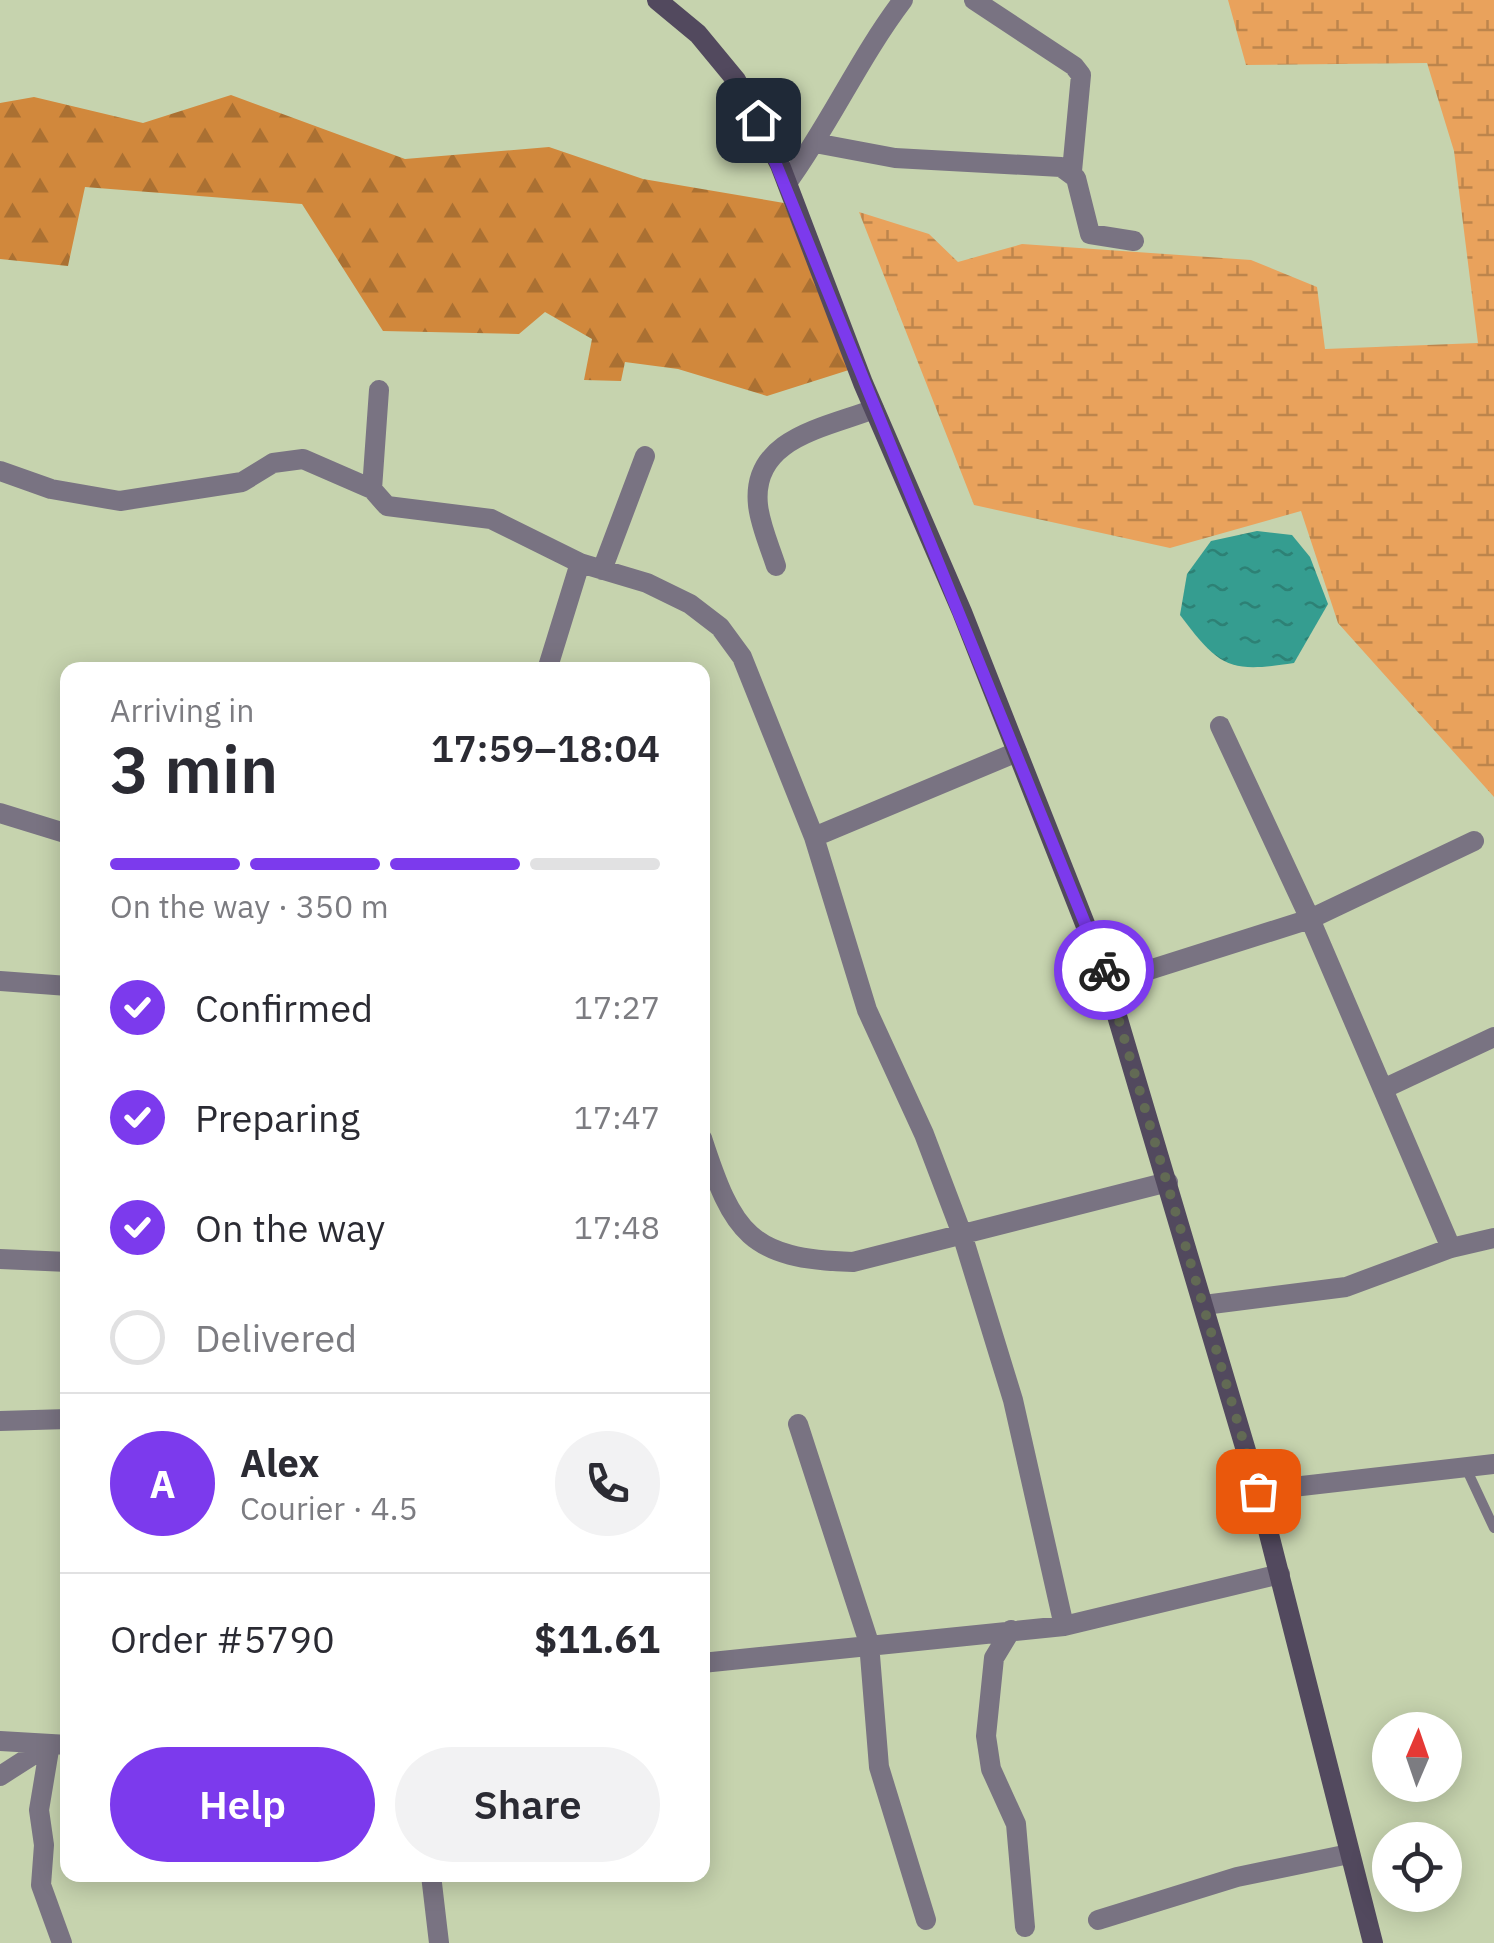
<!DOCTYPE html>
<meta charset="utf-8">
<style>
:root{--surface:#fff;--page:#f2f2f3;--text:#2b2b33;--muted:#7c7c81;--line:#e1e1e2;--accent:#7c3aed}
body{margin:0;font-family:"IBM Plex Sans",sans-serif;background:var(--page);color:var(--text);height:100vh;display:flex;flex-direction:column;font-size:38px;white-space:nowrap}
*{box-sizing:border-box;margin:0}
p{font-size:32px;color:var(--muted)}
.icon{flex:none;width:55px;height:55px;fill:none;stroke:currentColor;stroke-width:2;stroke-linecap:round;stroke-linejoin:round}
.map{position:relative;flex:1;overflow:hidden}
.drawer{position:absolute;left:60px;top:662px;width:650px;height:1220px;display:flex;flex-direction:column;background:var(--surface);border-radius:20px;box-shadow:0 5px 25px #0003}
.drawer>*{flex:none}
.needle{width:65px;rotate:2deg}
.tools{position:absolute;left:1372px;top:1712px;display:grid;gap:20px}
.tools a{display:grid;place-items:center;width:90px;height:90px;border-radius:50%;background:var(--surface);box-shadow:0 5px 25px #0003;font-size:50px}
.pin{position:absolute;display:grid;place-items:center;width:85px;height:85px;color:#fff;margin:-42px;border-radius:20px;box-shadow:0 5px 15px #0006}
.courier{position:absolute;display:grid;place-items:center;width:100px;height:100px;margin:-50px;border:8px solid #7c3aed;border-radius:50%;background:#fff;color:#222;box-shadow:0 2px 12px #0007}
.overview em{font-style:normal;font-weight:600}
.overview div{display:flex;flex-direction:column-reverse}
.overview{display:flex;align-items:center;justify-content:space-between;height:170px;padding:0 50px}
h1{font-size:65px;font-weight:600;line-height:75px}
.bar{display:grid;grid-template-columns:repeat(4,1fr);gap:15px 10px;align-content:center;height:120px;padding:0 50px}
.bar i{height:12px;border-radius:8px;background:var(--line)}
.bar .current{background:var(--accent)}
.bar p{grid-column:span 4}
.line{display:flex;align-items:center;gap:25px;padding:0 50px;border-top:2px solid var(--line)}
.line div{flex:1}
.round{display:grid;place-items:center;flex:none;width:105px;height:105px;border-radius:52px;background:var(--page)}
ol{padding:0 50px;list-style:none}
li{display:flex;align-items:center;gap:30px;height:110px}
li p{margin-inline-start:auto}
li .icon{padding:10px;border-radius:50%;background:var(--accent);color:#fff;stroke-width:4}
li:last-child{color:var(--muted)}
li i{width:55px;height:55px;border:5px solid var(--line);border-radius:50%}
.action{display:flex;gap:20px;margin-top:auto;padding:20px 50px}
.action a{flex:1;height:115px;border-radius:60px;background:var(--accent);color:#fff;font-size:40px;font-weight:600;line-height:115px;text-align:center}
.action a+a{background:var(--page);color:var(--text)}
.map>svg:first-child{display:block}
.forest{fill:url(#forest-firs)}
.wetland{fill:url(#wetland-marsh)}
.water{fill:url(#water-ripples)}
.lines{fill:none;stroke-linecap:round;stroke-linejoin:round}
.lane{stroke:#797382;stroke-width:10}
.street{stroke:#797382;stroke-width:20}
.secondary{stroke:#52495e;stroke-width:20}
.done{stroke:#626a54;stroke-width:10;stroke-dasharray:0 18}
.route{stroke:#7c3aed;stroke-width:12}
</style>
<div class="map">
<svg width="1494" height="1943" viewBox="0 0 1494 1943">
<defs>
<pattern id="forest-firs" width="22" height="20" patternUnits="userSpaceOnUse" patternTransform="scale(2.5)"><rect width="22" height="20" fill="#d1883c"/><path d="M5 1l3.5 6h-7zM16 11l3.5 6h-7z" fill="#aa7032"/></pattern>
<pattern id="wetland-marsh" width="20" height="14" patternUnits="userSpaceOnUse" patternTransform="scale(2.5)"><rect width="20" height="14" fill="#e9a25c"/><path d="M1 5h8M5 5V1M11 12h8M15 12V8" fill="none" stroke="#bd854c"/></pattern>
<pattern id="water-ripples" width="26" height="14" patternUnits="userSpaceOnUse" patternTransform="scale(2.5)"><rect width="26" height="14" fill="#359d90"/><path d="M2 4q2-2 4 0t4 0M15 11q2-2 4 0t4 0" fill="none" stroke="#2d8175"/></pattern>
</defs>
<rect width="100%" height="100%" fill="#c6d3ae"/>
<path class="forest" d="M231 95 405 159 549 147 643 179 784 203 852 369 767 396 678 369 625 362 621 381 584 380 592 339 545 312 519 334 383 331 302 204 85 187 68 266 0 259V103L34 97 143 123Z"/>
<path class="wetland" d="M1228 0H1494V797L1338 623 1301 511 1170 548 974 505 859 212 929 234 958 262 1022 244 1251 260 1317 287 1325 349 1478 343 1454 151 1427 63 1246 65Z"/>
<path class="water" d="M1257 531 1292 535 1310 557 1328 604 1294 663C1229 673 1220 668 1180 615L1187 574 1211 541Z"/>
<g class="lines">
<path class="lane" d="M1465 1466 1494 1528"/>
<path class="street" d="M974 0 1074 66 1081 75 1072 171
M815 143 895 158 1061 167 1076 178 1090 234 1134 241
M787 183C830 124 859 58 903 0
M379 390 372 489 387 506 491 519 580 563 647 583 690 604 720 627 742 657 814 837 867 1010 924 1134 962 1234 1013 1400 1064 1626
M0 471 51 489 120 501 242 482 273 463 303 459 372 489
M776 566C770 547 760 525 758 505 751 438 825 428 874 409
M602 570 645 456
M547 670 580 563
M1220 726 1310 919 1451 1248
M0 813 68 834
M814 837 1017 752
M0 981 68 986
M1108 983 1310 919 1474 841
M1383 1089 1494 1037
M702 1138C733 1233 749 1259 853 1262L1168 1182
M0 1259 68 1262
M1204 1305 1346 1287 1451 1248 1494 1238
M0 1421 68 1419
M798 1424 869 1643 879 1767 926 1920
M1258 1491 1494 1464
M1011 1630 994 1658 986 1736 991 1769 1016 1824 1025 1927
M702 1663 1064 1626 1280 1574
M0 1741 68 1745
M50 1744 39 1810 44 1845 41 1885 62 1943
M0 1776 50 1744
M431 1875 439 1943
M1098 1920 1237 1877 1349 1854"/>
<path class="secondary" d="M657 0 698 34 736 80 780 165 863 383 962 612 1104 972 1258 1491 1373 1943"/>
</g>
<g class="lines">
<path class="done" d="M1104 970 1258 1491"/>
<path class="route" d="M758 120 1104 970"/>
</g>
</svg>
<div class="tools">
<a><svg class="needle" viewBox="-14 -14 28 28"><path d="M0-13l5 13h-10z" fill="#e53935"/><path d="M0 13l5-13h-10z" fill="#7c7c81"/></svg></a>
<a><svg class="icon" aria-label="locate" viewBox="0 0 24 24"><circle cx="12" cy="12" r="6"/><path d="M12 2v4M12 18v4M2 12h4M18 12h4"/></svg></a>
</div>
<div class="pin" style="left:1258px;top:1491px;background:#ea580c"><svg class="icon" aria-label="bag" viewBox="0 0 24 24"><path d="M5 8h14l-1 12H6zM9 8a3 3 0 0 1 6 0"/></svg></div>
<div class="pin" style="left:758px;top:120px;background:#1f2937"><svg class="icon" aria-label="home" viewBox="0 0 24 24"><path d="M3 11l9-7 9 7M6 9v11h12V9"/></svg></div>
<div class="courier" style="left:1104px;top:970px"><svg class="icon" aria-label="bike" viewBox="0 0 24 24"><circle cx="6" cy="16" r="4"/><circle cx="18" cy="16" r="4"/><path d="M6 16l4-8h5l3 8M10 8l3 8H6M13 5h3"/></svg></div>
<section class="drawer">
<div class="overview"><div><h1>3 min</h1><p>Arriving in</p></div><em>17:59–18:04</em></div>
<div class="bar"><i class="current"></i><i class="current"></i><i class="current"></i><i></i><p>On the way · 350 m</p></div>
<ol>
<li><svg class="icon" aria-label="check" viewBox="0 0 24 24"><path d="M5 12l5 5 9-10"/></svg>Confirmed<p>17:27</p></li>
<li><svg class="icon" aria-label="check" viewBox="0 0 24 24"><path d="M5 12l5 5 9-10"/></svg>Preparing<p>17:47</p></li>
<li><svg class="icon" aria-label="check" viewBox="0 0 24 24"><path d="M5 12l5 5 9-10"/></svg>On the way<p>17:48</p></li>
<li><i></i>Delivered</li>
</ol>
<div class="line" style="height:180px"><b class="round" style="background:var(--accent);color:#fff">A</b><div><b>Alex</b><p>Courier · 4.5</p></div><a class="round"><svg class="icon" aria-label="phone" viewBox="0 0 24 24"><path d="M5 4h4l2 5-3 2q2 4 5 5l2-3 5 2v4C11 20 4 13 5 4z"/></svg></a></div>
<div class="line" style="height:130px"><div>Order #5790</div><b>$11.61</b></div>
<div class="action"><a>Help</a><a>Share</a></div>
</section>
</div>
